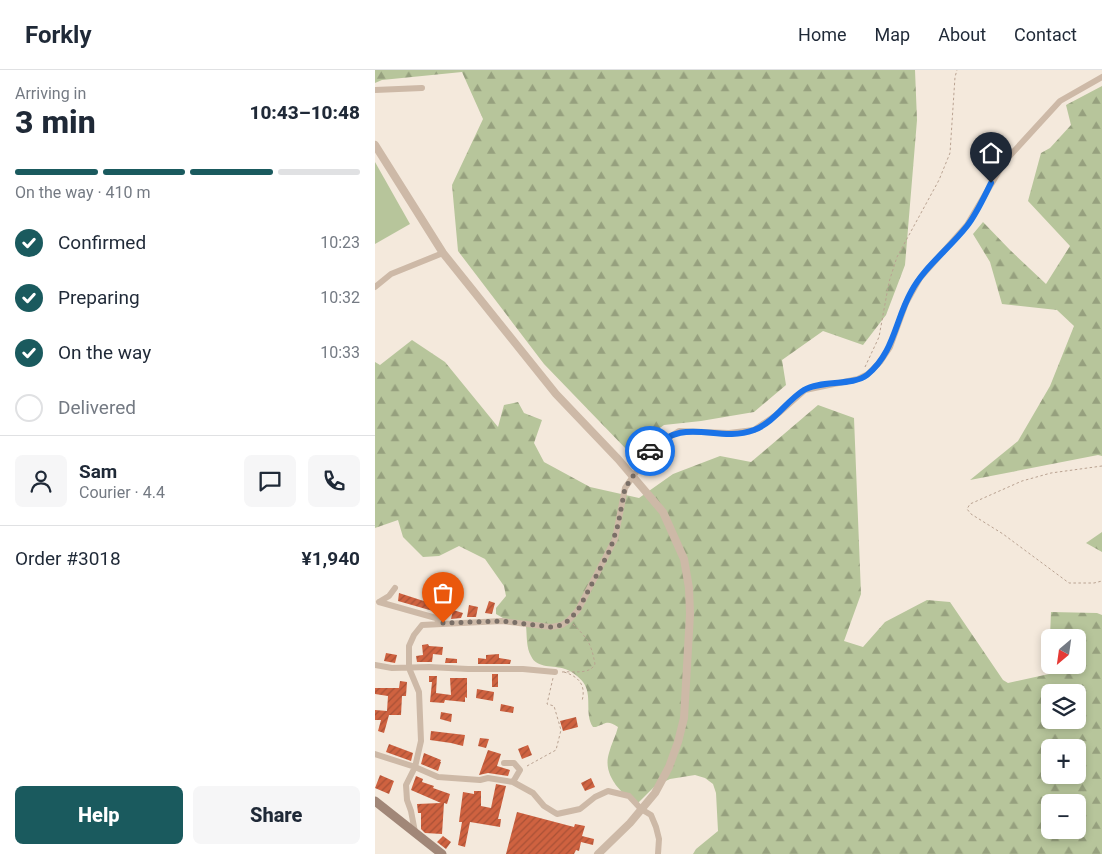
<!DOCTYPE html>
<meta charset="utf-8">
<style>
:root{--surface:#fff;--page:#f6f6f7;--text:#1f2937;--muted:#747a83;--line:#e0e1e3;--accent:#1a5a5e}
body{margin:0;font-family:Roboto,sans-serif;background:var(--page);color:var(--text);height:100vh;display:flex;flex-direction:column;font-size:19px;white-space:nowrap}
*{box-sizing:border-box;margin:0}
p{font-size:16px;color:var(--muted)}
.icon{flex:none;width:28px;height:28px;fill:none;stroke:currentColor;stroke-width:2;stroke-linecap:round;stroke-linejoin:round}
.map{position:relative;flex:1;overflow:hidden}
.details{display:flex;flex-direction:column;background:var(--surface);width:375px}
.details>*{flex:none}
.needle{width:32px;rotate:209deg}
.controls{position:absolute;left:666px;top:559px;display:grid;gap:10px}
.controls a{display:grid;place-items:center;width:45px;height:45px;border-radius:8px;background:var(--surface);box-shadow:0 2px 8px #0003;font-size:25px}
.pin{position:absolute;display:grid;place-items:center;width:42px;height:42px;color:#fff;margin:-51px -21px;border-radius:50% 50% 50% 0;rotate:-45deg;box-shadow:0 0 5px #0007}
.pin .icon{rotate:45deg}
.courier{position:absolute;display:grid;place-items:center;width:50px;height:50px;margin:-25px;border:4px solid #1a73e8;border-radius:50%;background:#fff;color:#222;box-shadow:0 1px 6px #0007}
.headline em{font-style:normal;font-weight:800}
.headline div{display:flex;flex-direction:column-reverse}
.headline{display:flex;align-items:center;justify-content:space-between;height:85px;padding:0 15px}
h1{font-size:32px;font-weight:800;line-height:38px}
.bar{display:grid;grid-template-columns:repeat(4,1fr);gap:8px 5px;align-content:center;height:60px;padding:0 15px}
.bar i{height:6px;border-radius:4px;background:var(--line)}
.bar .current{background:var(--accent)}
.bar p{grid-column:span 4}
.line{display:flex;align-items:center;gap:12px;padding:0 15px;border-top:1px solid var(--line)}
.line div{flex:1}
.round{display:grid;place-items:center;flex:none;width:52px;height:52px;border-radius:8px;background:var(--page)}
ol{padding:0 15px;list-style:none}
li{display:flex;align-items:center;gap:15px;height:55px}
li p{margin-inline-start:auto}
li .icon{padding:5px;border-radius:50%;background:var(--accent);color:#fff;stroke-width:4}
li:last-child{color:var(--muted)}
li i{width:28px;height:28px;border:2px solid var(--line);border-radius:50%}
.primary-button{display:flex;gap:10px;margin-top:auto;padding:10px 15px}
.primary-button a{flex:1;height:58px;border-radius:8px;background:var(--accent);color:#fff;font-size:20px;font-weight:800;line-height:58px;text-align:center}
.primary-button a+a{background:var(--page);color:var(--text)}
header{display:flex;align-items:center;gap:30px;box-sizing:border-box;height:70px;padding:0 25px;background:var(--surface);border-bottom:1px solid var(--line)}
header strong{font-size:24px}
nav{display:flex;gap:28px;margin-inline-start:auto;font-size:18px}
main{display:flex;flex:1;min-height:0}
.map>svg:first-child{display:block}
.forest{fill:url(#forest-firs);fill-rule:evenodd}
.park{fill:#b7c59b}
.building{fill:url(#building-hatch)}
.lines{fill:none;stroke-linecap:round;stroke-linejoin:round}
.path{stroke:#b9a291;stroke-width:1;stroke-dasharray:2.5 2.5;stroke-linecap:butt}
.minor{stroke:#cdb9a7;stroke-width:6}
.tertiary{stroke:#cdb9a7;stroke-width:8}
.secondary{stroke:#a18778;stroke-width:9}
.done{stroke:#7a6f67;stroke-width:5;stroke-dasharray:0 9}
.route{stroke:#1a73e8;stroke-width:6}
</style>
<header>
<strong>Forkly</strong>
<nav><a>Home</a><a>Map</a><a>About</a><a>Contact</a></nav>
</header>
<main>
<section class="details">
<div class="headline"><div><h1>3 min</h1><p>Arriving in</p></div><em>10:43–10:48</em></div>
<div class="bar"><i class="current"></i><i class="current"></i><i class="current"></i><i></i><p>On the way · 410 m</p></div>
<ol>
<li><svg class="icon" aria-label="check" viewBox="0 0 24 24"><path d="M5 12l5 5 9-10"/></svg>Confirmed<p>10:23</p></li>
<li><svg class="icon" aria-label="check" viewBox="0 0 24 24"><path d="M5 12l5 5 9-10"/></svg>Preparing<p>10:32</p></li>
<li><svg class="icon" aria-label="check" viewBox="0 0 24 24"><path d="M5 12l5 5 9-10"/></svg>On the way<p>10:33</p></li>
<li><i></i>Delivered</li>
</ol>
<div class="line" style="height:90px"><a class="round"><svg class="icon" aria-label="person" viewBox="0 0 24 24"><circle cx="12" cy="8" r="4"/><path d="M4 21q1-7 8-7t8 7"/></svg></a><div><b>Sam</b><p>Courier · 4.4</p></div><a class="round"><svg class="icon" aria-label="chat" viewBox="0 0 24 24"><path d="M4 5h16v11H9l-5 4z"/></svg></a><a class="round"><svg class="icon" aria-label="phone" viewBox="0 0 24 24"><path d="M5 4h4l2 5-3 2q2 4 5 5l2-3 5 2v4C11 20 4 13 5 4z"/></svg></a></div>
<div class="line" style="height:65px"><div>Order #3018</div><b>¥1,940</b></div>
<div class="primary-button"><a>Help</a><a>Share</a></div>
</section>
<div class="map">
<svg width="727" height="784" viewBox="0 0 727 784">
<defs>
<pattern id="forest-firs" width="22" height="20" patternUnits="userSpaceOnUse" patternTransform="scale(1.25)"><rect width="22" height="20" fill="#b7c59b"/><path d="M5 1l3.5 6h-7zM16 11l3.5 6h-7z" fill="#96a07e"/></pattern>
<pattern id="building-hatch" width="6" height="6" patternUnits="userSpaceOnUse" patternTransform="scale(1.25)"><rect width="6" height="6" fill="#cf6240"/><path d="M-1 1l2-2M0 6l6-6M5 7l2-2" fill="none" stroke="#a95136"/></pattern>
</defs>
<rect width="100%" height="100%" fill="#f4e9dc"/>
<path class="forest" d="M0 0H540L542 50 530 195 511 245 488 275 448 261 407 290 411 315 379 342 326 351 289 355 253 381 169 294 83 181 77 115 108 49 87 2 7 10 0 13Z
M727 16V386L723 385 595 410 643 371 675 316 699 256 682 240 627 234 615 192 598 164 608 152 635 180 671 214 695 176 653 131 666 83 675 78 696 55 691 35Z
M37 270 70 292 123 357 129 335 143 332 149 343 167 350 159 373 169 392 215 417 264 428 298 404 345 386 376 392 443 335 479 348 486 524 469 571 488 577 510 552 552 530 575 532 628 610 633 613 674 604 675 576V595H702V568L675 567 676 542 722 543 727 545V784H318L321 779 343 761 341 723 338 714 330 708 320 705 295 709 280 716 262 734C246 723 227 705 234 683 236 674 241 666 243 657 232 650 232 653 221 657H218C209 644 218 625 208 612 204 607 197 601 190 599 179 595 162 599 156 586 151 578 152 565 151 556L128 548 121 544V538L131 526 129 516 110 489 84 476 64 486 48 487 28 467 23 450 0 458V292L5 295ZM675 622H702V650H675ZM675 678H702V705H675ZM675 732H702V760H675Z
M727 462V482L711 473Z"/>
<path class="park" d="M0 92 35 154 0 174Z"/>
<path class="building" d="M24 523 61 535 58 541 23 531Z
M114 531 120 533 117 544 110 543Z
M94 535 103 537 101 547H92Z
M78 540 88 543 86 548 76 549Z
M53 574 54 576 68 577 67 585 58 584 57 592H42L41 586 48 585 47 575Z
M11 583 22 585 20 593 9 591Z
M124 584V588L136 590 135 594H103V588L111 589V585Z
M71 588 82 589V593H70Z
M117 604H123V617H117Z
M54 606H62L61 623 76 625 75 608H92V628L90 627V632L70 630 69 633 55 632 57 612H54Z
M25 611 32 612 31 626H27L26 645H14L9 663 3 661 6 650H0V640L12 641 13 626 0 624V618H24Z
M102 619 119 622 118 631 101 628Z
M126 634 139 637 138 643 125 641Z
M66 642 77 644 76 652 65 649Z
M201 647 203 657 188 661 185 651Z
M56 661 90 665 88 676 76 673 55 670Z
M105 668 114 669 111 678 103 676Z
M14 674 38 683 36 691 11 682Z
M153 675 157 685 147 689 143 679Z
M113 680 126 684 122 696 135 700 133 706 113 703 104 705Z
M49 683 66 690 65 692H66L63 701 46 694Z
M5 705 19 711 14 724 0 718Z
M41 706 48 709 47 712 59 716 58 718 75 724 72 734 69 733 67 764 50 763 46 759V743H43L42 734 66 733 36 720Z
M216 708 220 717 210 721 206 713Z
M121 714 131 716 123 749H126L125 757 95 752 90 777 83 775 87 752H84L88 722 99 724V721H106V736L116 738Z
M142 742 199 757 200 754 210 756 207 766 219 769 218 775 206 772 204 781 201 780 199 784H131Z
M68 766 76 772 71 779 62 772Z"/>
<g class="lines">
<path class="path" d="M490 297 504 267 514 212 522 187 564 110 575 83 580 7 582 0
M727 396 676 403 647 411 595 434 592 439 596 444 628 464 694 513H719L727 511
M187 602C198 601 215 605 220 594 216 573 213 569 198 554
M189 602C205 607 211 616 207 631
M152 696 181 680 186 660 179 636 172 634 178 608"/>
<path class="minor" d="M0 20 47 18
M0 217 16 204 68 183
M4 532 61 548 66 554
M4 532 14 526 20 518
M0 595 17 598 54 597 93 599H148L180 602
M0 684 40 697 63 707 105 710 113 708 138 712 158 723 169 736 182 744 205 739 220 727 233 721 254 726 266 739 276 745 281 757 284 769 283 784
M129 693H139L145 700 138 712
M40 762 36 741 32 730 31 715 40 697 46 671 44 622 34 598V576L39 565 47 555 127 551 176 557 187 555 194 550 203 540 240 469 250 418 277 379 285 373 304 361 354 363 379 360 404 343 430 320 483 309 493 304 505 292 515 277 531 233 545 208 592 155 630 91 685 31 727 7"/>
<path class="tertiary" d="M0 75 68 183 181 324 243 389 288 442 309 489 314 518 315 544 309 648 303 672 294 697 280 723 255 753 223 784"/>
<path class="secondary" d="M0 731 67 784"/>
</g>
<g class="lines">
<path class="done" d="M68 553 127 551 176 557 187 555 194 550 203 540 235 480 243 455 250 418 275 381"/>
<path class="route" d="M275 381C309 344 341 374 379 360 400 352 411 331 429 320 445 310 478 316 492 305 519 283 520 251 536 222 549 197 574 179 592 156 602 143 609 127 616 113"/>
</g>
</svg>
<div class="controls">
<a><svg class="needle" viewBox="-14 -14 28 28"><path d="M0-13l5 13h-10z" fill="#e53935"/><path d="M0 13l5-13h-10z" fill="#747a83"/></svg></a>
<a><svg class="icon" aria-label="layers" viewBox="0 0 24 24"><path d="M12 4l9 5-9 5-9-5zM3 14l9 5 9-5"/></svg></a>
<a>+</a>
<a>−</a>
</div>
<div class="pin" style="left:68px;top:553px;background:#ea580c"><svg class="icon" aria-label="bag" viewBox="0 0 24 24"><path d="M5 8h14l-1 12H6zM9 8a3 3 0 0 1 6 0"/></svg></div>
<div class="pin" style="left:616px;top:113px;background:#1f2937"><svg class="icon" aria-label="home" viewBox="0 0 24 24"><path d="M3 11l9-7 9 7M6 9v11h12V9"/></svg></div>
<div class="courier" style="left:275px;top:381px"><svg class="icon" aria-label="car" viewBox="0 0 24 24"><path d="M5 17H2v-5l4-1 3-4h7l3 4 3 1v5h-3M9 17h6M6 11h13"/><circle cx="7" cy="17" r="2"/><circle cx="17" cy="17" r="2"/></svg></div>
</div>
</main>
